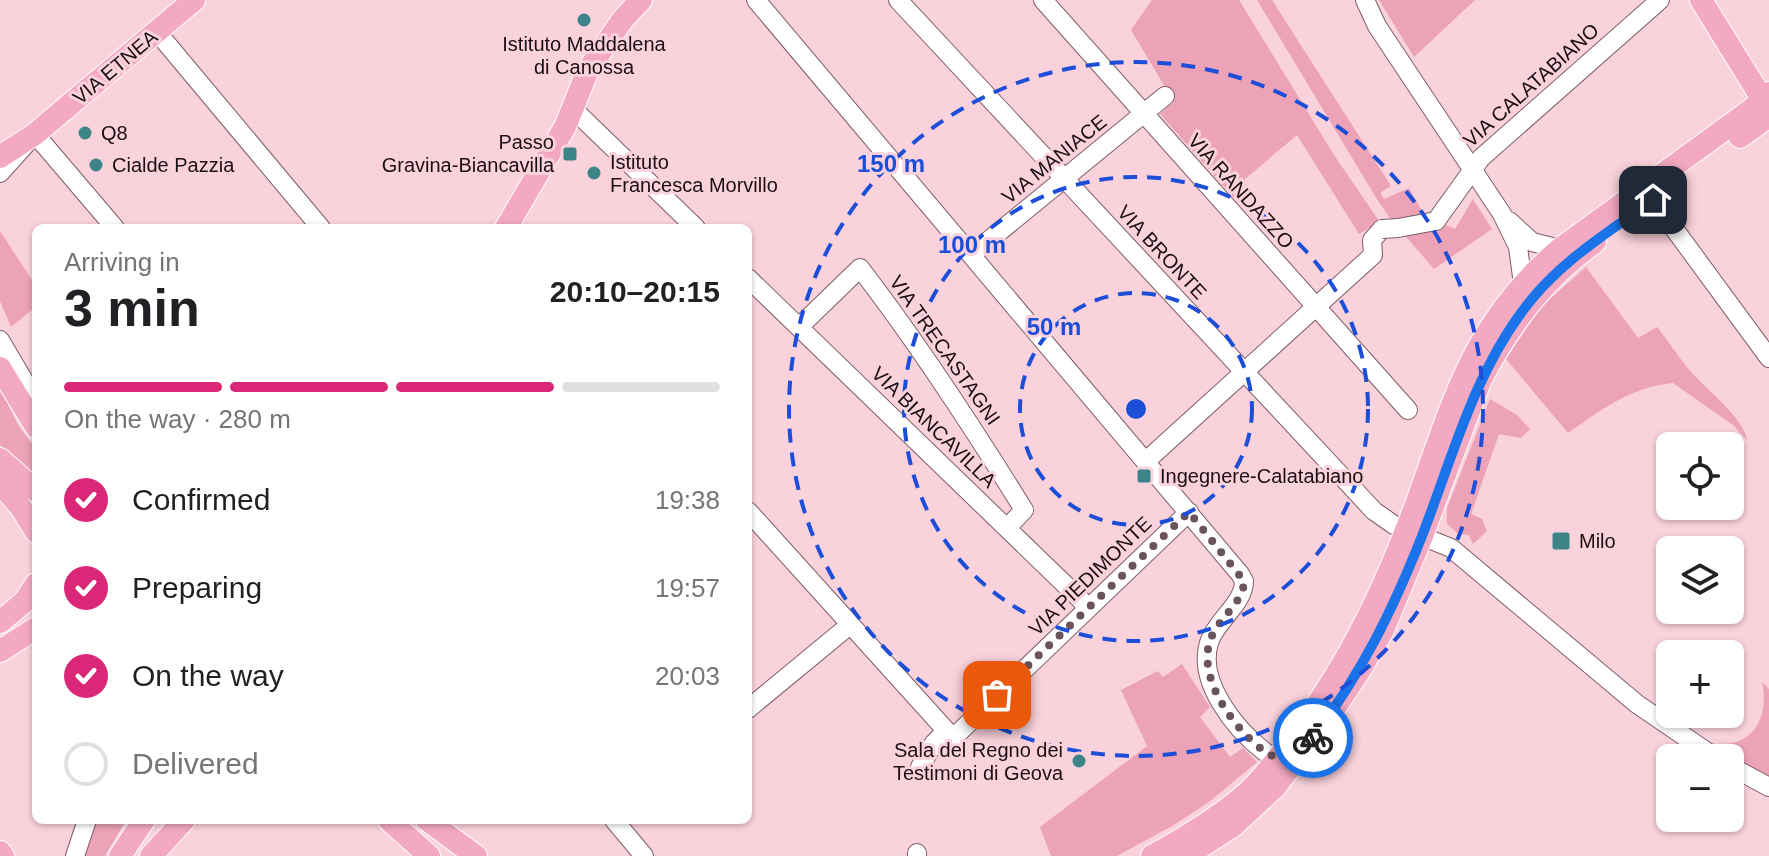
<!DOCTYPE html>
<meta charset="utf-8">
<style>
:root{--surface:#fff;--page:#f6f6f6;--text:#202124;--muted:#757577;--line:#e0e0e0;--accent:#db2777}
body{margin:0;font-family:Helvetica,sans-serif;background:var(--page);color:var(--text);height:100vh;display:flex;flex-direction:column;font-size:30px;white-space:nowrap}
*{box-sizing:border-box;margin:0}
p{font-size:26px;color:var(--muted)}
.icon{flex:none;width:44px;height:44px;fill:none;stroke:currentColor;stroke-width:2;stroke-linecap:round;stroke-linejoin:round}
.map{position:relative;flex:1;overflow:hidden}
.side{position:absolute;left:32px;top:224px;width:720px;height:600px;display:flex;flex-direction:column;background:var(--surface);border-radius:12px;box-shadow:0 2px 6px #0004}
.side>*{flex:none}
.controls{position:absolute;left:1656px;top:432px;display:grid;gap:16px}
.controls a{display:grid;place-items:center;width:88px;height:88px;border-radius:12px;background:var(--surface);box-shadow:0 2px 6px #0004;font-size:40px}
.pin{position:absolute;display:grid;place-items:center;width:68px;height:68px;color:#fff;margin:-34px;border-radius:16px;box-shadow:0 4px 12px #0006}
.courier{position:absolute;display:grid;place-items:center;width:80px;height:80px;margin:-40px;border:6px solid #1a73e8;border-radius:50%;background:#fff;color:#222;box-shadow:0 2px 10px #0007}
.headline em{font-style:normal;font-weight:800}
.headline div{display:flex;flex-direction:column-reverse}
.headline{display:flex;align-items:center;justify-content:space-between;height:136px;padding:0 32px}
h1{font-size:52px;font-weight:800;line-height:60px}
.bar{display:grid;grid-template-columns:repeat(4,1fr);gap:12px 8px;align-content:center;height:96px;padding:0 32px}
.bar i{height:10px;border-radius:6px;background:var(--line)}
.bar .on{background:var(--accent)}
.bar p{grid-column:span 4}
ol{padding:0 32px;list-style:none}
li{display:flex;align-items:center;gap:24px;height:88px}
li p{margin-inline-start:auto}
li .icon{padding:8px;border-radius:50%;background:var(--accent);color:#fff;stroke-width:4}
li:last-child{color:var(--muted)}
li i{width:44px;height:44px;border:4px solid var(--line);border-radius:50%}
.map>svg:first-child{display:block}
.green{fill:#eca2b7}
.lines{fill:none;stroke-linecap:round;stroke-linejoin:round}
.minor-casing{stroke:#7f5c66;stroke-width:20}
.major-casing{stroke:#fff;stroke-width:24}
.minor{stroke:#fff;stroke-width:18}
.major{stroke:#f2a9c1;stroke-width:22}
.minor-bridge-casing{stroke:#7f5c66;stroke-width:20;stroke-linecap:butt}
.minor-bridge{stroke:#fff;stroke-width:18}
.done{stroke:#6a5359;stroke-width:8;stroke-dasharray:0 14.4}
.route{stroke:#1a73e8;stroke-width:10}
.ring{fill:none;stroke:#1d4ed8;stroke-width:4;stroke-dasharray:14 10}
.poi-dot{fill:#3c8487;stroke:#fad2dc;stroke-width:3}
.labels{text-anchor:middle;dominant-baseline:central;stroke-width:6;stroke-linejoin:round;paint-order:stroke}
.poi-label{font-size:20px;fill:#1c0f13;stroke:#fad2dc;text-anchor:start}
.street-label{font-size:20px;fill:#1c0f13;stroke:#fad2dc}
.centre{fill:#1d4ed8;stroke:#fad2dc;stroke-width:4}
.ring-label{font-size:24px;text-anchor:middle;font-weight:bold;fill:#1d4ed8;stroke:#fad2dc;stroke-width:6;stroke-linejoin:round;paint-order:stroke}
</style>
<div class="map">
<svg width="1769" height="856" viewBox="0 0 1769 856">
<rect width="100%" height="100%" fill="#fad2dc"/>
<path class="green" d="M1152 0H1239L1334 155 1381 224 1374 225 1359 234 1297 135 1245 179V186L1233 197 1160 114 1174 102 1131 30Z
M1257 0H1272L1391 186 1380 193 1384 199 1409 188 1422 211 1418 219 1422 228 1446 225 1455 229 1473 199 1492 229 1434 269 1389 217 1375 196Z
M1379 0H1475L1414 57Z
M0 231 36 286V295L31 304 33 309 11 327 0 301Z
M1586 267 1638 338 1657 327C1669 342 1679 358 1692 373 1708 391 1743 417 1747 440L1733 425 1673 383C1629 388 1604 408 1568 433L1506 359 1541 307Z
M0 387 18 425 36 449V477L0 445Z
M1490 399 1517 415 1530 429 1521 438 1499 434 1471 514 1482 519 1487 531 1473 544 1469 535 1458 534 1447 524V508Z
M1182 664 1210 707 1200 717 1230 757 1243 748 1257 762 1209 802 1172 826 1117 856H1051L1040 827 1147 746 1121 690 1158 671 1163 677Z
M1762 682 1769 689V777L1722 754 1718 744C1756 746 1769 714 1762 682Z
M98 820H126L105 856H83Z"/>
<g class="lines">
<g class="minor-casing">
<path id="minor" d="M756 0 1240 574 1244 581C1244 603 1218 619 1210 640 1195 680 1235 729 1265 752 1272 757 1281 758 1288 761
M898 0 1374 511 1394 525 1451 548 1637 704 1716 758
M1043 0 1408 410
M1365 0 1377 26 1502 214 1518 247 1523 284
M157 32 321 228
M572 108 696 228
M0 173 35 134 115 228
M1645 189 1769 358
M1509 221 1532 242 1560 249
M1398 228 1436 221 1481 158 1660 0
M971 255 1165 96
M748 278 1081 600 1087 609
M799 327 860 268C920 346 972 426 1024 510L1007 528
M0 340 36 401
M1146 461 1373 255 1372 240 1382 229
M748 511 953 738 1189 512
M748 709 851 624
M1730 766 1769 787
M920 767 934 743 946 731
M614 820 644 856
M75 856 87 820
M917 856V853"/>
</g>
<g class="major-casing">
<path id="major" d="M1701 0 1769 110
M1740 137 1769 116
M0 157 35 134 194 0
M506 228 565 127 588 70 623 19 641 0
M0 368 36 427
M0 459 36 491
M0 483 22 509 36 532
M0 622 25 601 36 584
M0 651 36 628
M389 820 429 856
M427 820 476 856
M0 852 3 856
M120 856 144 820
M151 856 184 820
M1152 856C1185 838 1220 817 1248 792 1266 775 1280 755 1295 736 1352 659 1385 588 1418 499 1454 399 1474 321 1560 249L1751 110 1769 93
M1186 856 1233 826 1275 787 1331 714 1360 670 1383 630 1422 536 1481 379C1510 324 1544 278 1595 242"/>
</g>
<use href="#minor" class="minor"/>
<use href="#major" class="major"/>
<g class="minor-bridge-casing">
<path id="minor-bridge" d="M1382 229 1398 228"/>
</g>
<use href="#minor-bridge" class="minor-bridge"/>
</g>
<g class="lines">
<path class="done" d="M997 695 1189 512 1244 581C1244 602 1219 618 1211 638 1195 678 1236 732 1267 753 1275 758 1286 760 1295 764L1313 738"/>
<path class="route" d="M1313 738C1362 672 1392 612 1422 536 1452 459 1473 376 1524 309 1558 263 1607 233 1653 200"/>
</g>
<g class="ring">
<circle cx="1136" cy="409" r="116"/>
<circle cx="1136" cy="409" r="232"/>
<circle cx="1136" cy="409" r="347"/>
</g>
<g class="poi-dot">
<circle cx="584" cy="20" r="8"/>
<circle cx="85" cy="133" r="8"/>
<rect x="562" y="146" width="16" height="16" rx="4"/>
<circle cx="96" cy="165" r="8"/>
<circle cx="594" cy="173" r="8"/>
<rect x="1136" y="468" width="16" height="16" rx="4"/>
<rect x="1551" y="531" width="20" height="20" rx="4"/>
<circle cx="1079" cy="761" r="8"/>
</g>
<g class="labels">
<g class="poi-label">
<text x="584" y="44" text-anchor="middle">Istituto Maddalena<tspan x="584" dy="23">di Canossa</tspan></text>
<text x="101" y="133">Q8</text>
<text x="554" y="142" text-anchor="end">Passo<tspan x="554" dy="23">Gravina-Biancavilla</tspan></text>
<text x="610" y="162">Istituto<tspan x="610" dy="23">Francesca Morvillo</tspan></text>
<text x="112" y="165">Cialde Pazzia</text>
<text x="1160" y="476">Ingegnere-Calatabiano</text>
<text x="1579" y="541">Milo</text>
<text x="1063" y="750" text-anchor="end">Sala del Regno dei<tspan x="1063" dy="23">Testimoni di Geova</tspan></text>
</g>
<g class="street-label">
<text transform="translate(115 67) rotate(-40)">VIA ETNEA</text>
<text transform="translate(1531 85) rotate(-42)">VIA CALATABIANO</text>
<text transform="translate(1054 159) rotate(-39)">VIA MANIACE</text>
<text transform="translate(1241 191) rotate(48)">VIA RANDAZZO</text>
<text transform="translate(1162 252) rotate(47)">VIA BRONTE</text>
<text transform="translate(945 350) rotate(55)">VIA TRECASTAGNI</text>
<text transform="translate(934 427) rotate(44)">VIA BIANCAVILLA</text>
<text transform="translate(1090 576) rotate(-44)">VIA PIEDIMONTE</text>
</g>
</g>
<circle cx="1136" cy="409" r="12" class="centre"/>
<g class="ring-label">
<text x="891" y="172">150 m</text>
<text x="972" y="253">100 m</text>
<text x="1054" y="335">50 m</text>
</g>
</svg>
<div class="controls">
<a><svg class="icon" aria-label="locate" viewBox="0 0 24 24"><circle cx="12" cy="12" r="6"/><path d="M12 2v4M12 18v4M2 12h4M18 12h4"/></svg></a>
<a><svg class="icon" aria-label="layers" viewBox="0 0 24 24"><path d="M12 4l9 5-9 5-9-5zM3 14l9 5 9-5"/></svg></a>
<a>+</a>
<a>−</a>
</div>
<div class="pin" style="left:997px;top:695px;background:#ea580c"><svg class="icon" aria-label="bag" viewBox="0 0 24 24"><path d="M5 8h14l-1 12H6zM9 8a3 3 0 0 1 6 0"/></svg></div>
<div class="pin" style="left:1653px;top:200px;background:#1f2937"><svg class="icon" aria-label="home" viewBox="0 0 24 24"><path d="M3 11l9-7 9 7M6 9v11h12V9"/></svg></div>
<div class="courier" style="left:1313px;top:738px"><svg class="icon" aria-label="bike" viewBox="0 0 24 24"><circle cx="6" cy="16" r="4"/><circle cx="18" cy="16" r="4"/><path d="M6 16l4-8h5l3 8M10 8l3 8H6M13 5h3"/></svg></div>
<section class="side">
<div class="headline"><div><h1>3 min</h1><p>Arriving in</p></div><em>20:10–20:15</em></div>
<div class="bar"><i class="on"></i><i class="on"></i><i class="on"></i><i></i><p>On the way · 280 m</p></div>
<ol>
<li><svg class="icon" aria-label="check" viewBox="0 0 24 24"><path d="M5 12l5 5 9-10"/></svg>Confirmed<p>19:38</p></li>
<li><svg class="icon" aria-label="check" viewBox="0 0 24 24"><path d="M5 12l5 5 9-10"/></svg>Preparing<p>19:57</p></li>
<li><svg class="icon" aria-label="check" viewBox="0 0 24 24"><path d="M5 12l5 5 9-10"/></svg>On the way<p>20:03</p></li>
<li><i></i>Delivered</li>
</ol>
</section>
</div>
